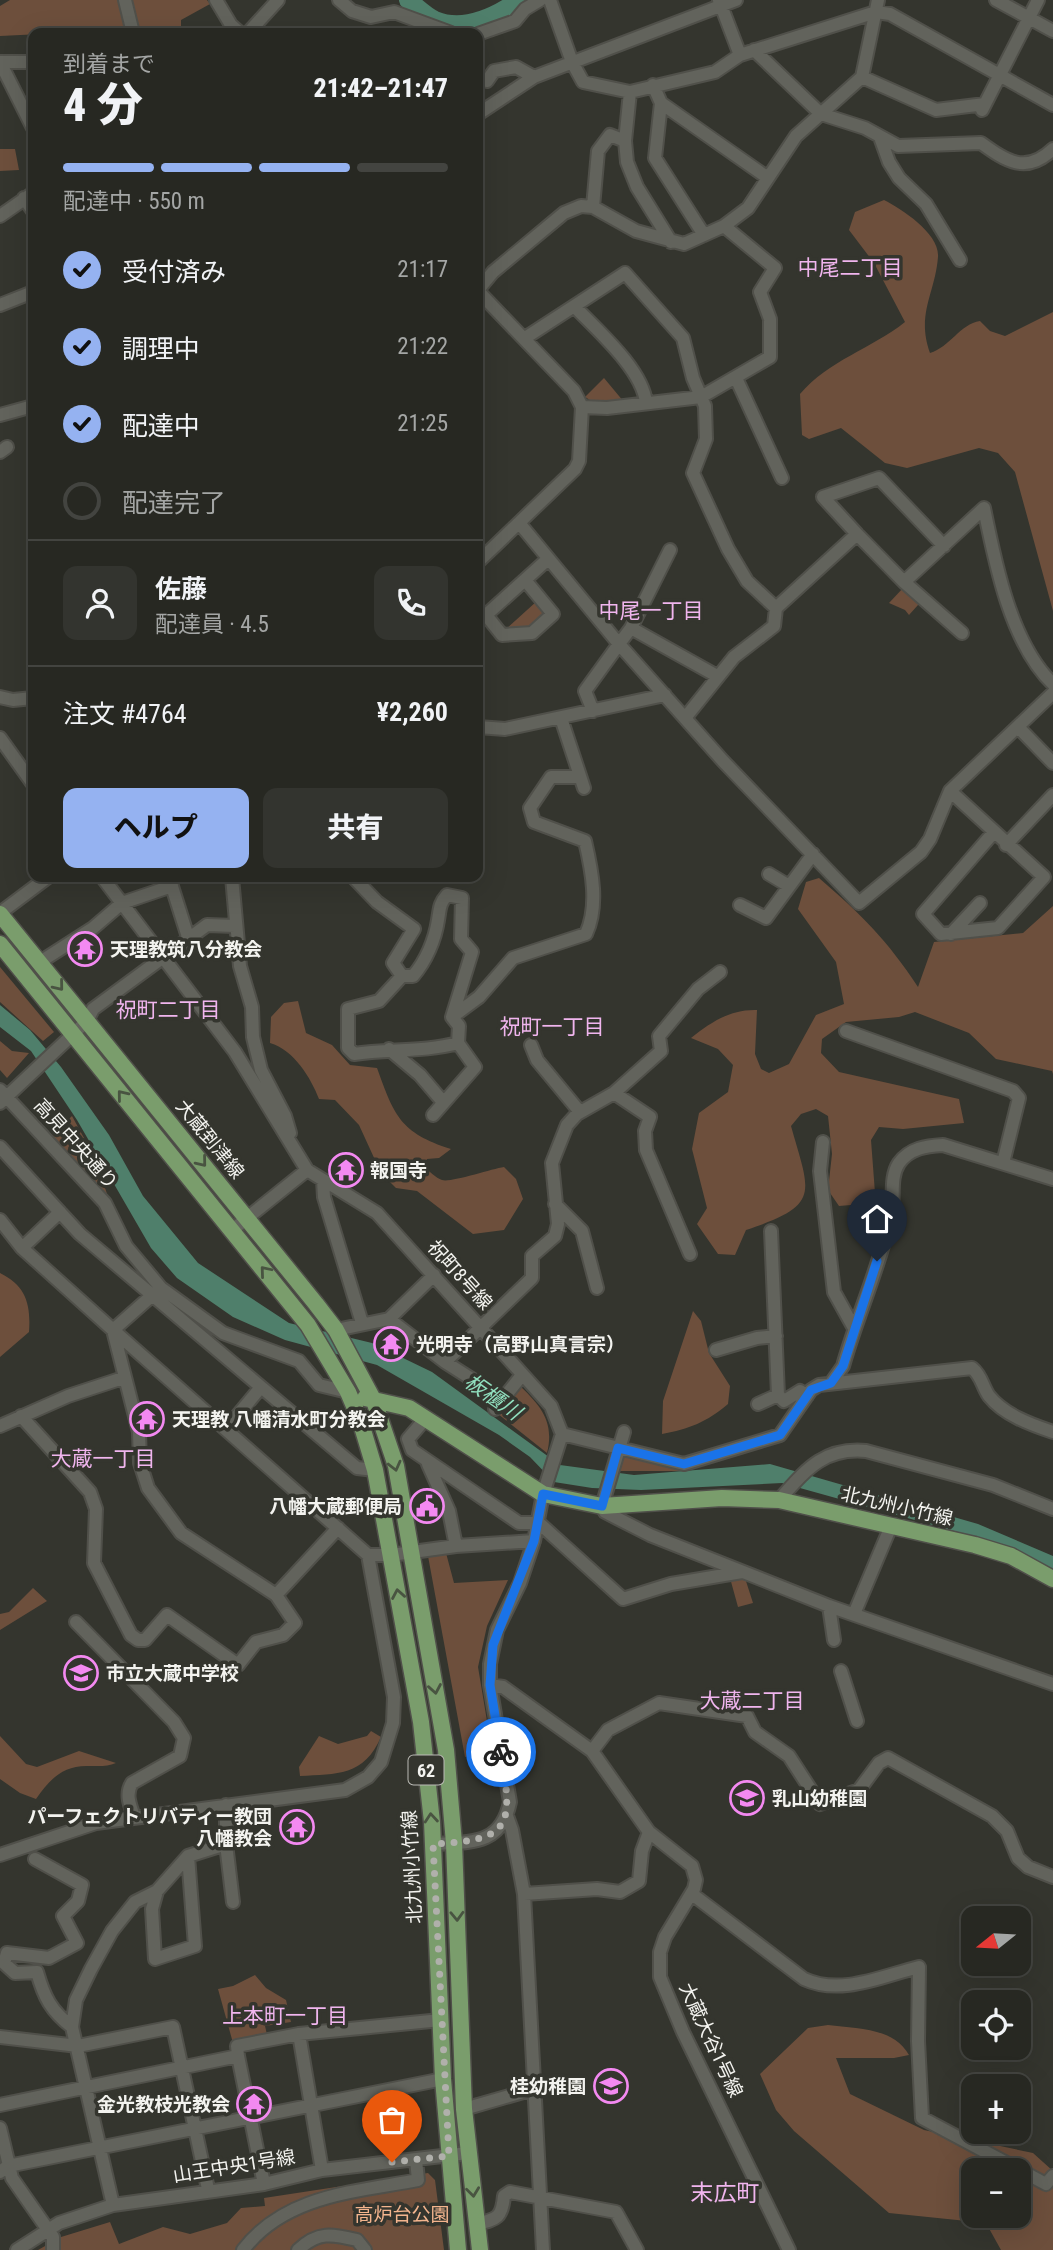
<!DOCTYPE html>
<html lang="ja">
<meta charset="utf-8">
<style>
:root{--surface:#272822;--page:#33342f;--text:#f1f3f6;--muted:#a4a6a5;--line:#434440;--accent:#95b2f1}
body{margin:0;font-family:"Roboto Condensed","Noto Sans JP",sans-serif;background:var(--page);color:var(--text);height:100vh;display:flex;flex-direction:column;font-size:26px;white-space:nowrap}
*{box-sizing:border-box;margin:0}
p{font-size:23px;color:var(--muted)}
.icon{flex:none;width:38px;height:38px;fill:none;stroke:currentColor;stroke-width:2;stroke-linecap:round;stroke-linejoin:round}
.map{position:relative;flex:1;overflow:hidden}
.panel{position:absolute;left:28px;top:28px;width:455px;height:854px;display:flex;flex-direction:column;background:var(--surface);border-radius:14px;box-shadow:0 7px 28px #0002,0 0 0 2px var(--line)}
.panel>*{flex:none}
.needle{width:46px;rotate:252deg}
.buttons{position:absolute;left:961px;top:1906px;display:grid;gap:14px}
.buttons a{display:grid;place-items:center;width:70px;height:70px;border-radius:14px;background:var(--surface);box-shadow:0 7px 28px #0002,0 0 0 2px var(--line);font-size:35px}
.pin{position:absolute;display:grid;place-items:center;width:60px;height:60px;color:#fff;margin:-72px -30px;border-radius:50% 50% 50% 0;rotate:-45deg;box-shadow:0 0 7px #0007}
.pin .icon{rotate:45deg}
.courier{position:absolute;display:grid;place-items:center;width:70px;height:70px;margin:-35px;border:5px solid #1a73e8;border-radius:50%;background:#fff;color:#222;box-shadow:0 2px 9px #0007}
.headline em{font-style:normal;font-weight:800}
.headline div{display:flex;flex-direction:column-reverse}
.headline{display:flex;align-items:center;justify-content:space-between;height:119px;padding:0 35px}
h1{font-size:46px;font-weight:800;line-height:52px}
.bar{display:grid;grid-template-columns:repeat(4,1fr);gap:10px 7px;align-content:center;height:84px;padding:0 35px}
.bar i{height:9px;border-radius:5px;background:var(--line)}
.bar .on{background:var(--accent)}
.bar p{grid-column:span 4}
.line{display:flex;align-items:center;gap:18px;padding:0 35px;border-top:2px solid var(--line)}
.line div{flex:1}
.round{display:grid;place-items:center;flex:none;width:74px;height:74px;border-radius:14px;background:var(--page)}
ol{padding:0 35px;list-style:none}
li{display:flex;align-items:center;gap:21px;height:77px}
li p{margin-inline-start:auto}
li .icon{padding:7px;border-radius:50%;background:var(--accent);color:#111;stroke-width:4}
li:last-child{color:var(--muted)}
li i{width:38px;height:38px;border:4px solid var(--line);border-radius:50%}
.action{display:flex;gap:14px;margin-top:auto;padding:14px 35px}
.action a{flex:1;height:80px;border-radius:14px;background:var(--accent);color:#111;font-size:28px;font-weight:800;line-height:80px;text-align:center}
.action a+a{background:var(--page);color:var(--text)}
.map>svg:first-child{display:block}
.green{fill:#6d4f3c;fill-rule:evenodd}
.water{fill:#4f7f6b}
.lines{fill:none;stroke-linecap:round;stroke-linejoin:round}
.river{stroke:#4f7f6b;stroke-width:18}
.minor-casing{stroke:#50504a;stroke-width:16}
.major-casing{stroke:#50504a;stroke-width:19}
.minor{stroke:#62635c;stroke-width:12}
.major{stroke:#7a9d6c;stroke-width:16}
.oneway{stroke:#495441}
.done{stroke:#b0b0ab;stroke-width:7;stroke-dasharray:0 12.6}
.route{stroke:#1a73e8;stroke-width:9}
.labels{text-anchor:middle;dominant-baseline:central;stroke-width:7;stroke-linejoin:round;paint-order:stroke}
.shield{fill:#34352e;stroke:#babab5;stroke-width:2}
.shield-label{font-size:18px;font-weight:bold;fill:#f3f3ef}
.poi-label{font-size:19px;font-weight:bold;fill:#f3f3ef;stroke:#34352e;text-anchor:start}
.street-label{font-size:19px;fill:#f3f3ef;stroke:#34352e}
.park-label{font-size:19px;fill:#f4b58e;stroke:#34352e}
.neighbourhood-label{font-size:21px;fill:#f0b5ee;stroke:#34352e}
.water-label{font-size:21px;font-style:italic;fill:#91e0bf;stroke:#34352e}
.quarter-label{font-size:23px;fill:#f0b5ee;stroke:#34352e}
</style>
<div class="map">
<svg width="1053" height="2250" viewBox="0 0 1053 2250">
<rect width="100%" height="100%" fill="#34352e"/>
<path class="green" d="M10 0H207L210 4 181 20V27L153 33 103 31 0 36V6Z
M0 149H15L19 170 0 171Z
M884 200C902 209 940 234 938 257 935 294 916 314 930 353 950 347 960 324 980 321L990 331 1005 336 1053 312V611L1015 472 998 453 979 448 907 468 885 463 841 428 809 439 802 435 800 394C829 360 871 349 905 322L874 263 849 230 855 212Z
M604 378 624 402H593L585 397Z
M904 587 919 598 918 605 909 615 905 610 889 603Z
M537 601 546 613 530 631 505 630Z
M819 878C861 914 888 941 918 987L934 942 1023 933 1053 906V1074L1052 1071 996 1059 969 1033 915 1012 899 1017 846 1022 822 1039 821 1053 839 1072 959 1099 964 1123 903 1129 879 1127 871 1140 875 1193 863 1204 839 1206 828 1190 832 1154 828 1116 816 1109 801 1114 791 1126C810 1194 822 1205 746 1230L735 1255 718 1254 697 1224 707 1208 692 1149 699 1113 728 1092 733 1065 718 1049 691 1038C711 1022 731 1009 757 1010L755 1054 761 1069 769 1073 789 1064 816 1015 844 1004 836 962 798 909 806 882Z
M0 967 54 1032 43 1041 0 1002Z
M298 1001 306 1033 332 1045 350 1065 377 1068C394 1115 400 1133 451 1149L439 1158 427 1159 424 1167C429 1171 436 1178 442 1180 450 1183 491 1169 504 1167L516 1179 523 1199 504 1230 473 1234 417 1191 396 1188 381 1173 359 1125 335 1100 319 1099C311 1078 294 1050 270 1043L271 1017 284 1003Z
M0 1041 12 1051 29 1053 7 1078 0 1070Z
M72 1116 96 1160 109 1200 52 1135Z
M0 1273C26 1286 31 1304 29 1332L0 1357Z
M693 1311 701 1321 709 1353 730 1386 728 1404C707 1422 689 1429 662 1434L663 1401Z
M518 1384C540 1405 555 1421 547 1453L498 1414Z
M625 1455 683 1466 682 1471H617L621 1457Z
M446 1553 454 1583 508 1580 487 1626 478 1667 492 1751 465 1757 428 1556Z
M730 1578H745L753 1603 738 1607Z
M33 1588 47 1601 0 1630V1614L9 1612Z
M371 1731 381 1737C364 1776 337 1774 300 1776L299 1767 319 1736 338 1744 367 1736Z
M0 1736 26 1764 37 1767 79 1751 116 1763C107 1767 99 1766 89 1766 63 1765 50 1779 36 1799L20 1793 0 1779Z
M255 1975 266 1988 286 2000 291 2022 265 2026 268 2039 233 2043 218 1989 233 1986Z
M828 2025C857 2029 893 2027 909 2055L894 2058H836L850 2094 924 2130 1033 2153 1053 2171V2250H1001L986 2223 889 2213 794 2131 776 2110 760 2074 808 2028ZM973 2170H1018V2216H973Z
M428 2173 435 2180 444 2250H38L61 2237 110 2222 119 2244 163 2227 190 2234 227 2223 241 2208 265 2206 264 2198Z"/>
<path class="water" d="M0 1005 30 1030 61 1067 109 1135 143 1196 198 1263 289 1323 372 1343 432 1372 560 1465 634 1475 770 1464 978 1524 1053 1556V1572L990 1541 782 1483 641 1490 592 1488 554 1482 530 1457 499 1435 377 1365 285 1340 233 1317 177 1278 151 1248 77 1120 31 1051 0 1027Z"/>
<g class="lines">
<path class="river" d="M408 0C416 6 426 16 435 20 464 32 496 16 519 0"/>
<g class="minor-casing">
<path id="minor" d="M125 0 133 33
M216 0 231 25 240 33
M339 0 352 11 371 17 394 12 451 33
M550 0 572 62 583 82 630 92 715 72 740 55 876 12 890 14 1053 105
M719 0 740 55
M996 0 1053 31
M248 33 278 0
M478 34 515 21 525 9 540 0
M754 50 821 114 865 128 898 146 981 143C1006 161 1026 175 1053 149
M26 62H0L33 128
M862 77 936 110 985 104
M487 81 494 71 516 67 534 77
M653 85 661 103 768 178
M661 103 655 158 704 235
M982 110 1038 0
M478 114 534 77 736 0
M880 137 889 162 899 178 926 204 960 260
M625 141 630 92
M24 198 33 211
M593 207 598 151 610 135 625 141 627 162 637 187 671 242
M0 216 33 193
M478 290 493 272 564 213 581 206 593 207 636 231 684 244 724 226 748 208 796 136 862 77 878 0
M478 291 574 391 582 407 579 461 575 469 478 562
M0 305 33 292
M575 307C597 330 643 370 646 403
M525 338 625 273 683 338 693 378 705 406 706 439 693 473 728 549 747 581 776 608
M736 378 782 478
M582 407 607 408 701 397 770 357V319L760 292 775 268 724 226
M0 415 33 406
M0 452 7 447
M520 524 619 644 585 691 593 711
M857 534 823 497 879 478 944 546
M670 550 631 628 619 644 723 761 859 903 921 852 930 839 950 791 1053 693
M525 580 553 614 532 633 502 635 486 615 548 559
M904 582 962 633
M631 628 717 676
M0 697 13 700 33 698
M561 718 584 788
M685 718 734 657 774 626 776 608 857 534 904 582 984 508C995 563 1011 644 1053 684
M478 727 505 729 665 695
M1019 728 1053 763
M0 738 33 784
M950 791 1044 877 998 928 941 934 923 914 994 832
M1006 845 1053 795
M769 874 789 886
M102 877 235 1052 307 1170 377 1213 551 1406 562 1434 543 1494 534 1541 520 1583 497 1630 490 1664V1685L510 1802C501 1846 470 1842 433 1844
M169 877 188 937
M232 877 240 966 252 1007 253 1037 261 1070 285 1116 290 1133
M353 877 377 902 414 929 393 963 402 976
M447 895 462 898 461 939 472 952 452 1017 459 1026 458 1043C425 1052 389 1049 354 1054L348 1048V1009L379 1001 402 976H413C426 961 435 940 438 920 440 909 439 904 447 895Z
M740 905 766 918 813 854
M0 913 48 877
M951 934 980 903
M40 962 93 928 122 903 172 886
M452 1017 479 997 513 958 586 934C599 906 592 871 585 841L534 822 530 808 551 777H580
M846 1031 1013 1091 1019 1098 1003 1163
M531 1045 537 1060 580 1112
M389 1049 420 1075 443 1102
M0 1090 105 1203 126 1246 161 1288 223 1333 299 1361 319 1385 348 1392
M614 1093 650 1117 645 1131 646 1150 690 1254
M0 1103 87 1021 93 1009 207 925 235 926
M433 1115 475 1067 458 1043
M823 1142 820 1171 834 1292 854 1328
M0 1147 80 1234 357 1468 375 1470
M323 1180 324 1197 362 1323
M555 1204 582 1231 597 1288
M0 1220 22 1248 113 1330 368 1555 394 1697 393 1723 381 1762 368 1777 345 1790 96 1823 0 1855
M231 1231 307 1170
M771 1231 778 1395 784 1401 800 1391 807 1396
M22 1248 60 1212
M389 1319 445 1362 503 1399
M113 1330 157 1291
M336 1330 389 1319 434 1275
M716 1350 757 1338 776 1336
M445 1362 532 1278V1256L555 1236 558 1224 552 1163 567 1125 577 1114 614 1093 661 1051 659 1036 698 989 720 972
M831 1383 843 1366C857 1316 880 1266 891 1215 895 1199 889 1178 899 1163 910 1148 926 1146 943 1145L1053 1179
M758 1404 778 1395
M495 1409 522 1375
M21 1416 90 1492 96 1509 94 1563 131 1635 138 1640H145L167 1615 238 1665 256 1642 283 1635 295 1623 276 1595 181 1533 148 1488 140 1463 139 1432 113 1330
M426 1418 408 1439 412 1450 519 1523H539L623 1599 671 1584 742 1572
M0 1426 68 1396 123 1378
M227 1428 261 1387
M624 1432 602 1506 605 1512 650 1535 829 1606 1053 1684
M562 1434 684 1464 780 1435 811 1390 819 1385 972 1368C982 1376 982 1386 989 1396 1004 1415 1032 1425 1053 1432
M428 1464 449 1511 456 1546
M779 1500C805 1471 823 1447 866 1451L993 1485 1053 1509
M368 1555H391L456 1546 534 1541
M276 1595 338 1528
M829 1606 834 1640
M854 1614 891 1526
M76 1622 174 1722 184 1738 180 1756 132 1783C125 1794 130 1805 134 1817
M841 1671 857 1721
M490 1685 503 1687 592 1751 649 1832 692 1866 696 1880 694 1889 665 1937 660 1952V1977L683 2032 789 2250
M592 1751 608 1730 659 1703 747 1716 755 1732 789 1756 820 1804 859 1790 879 1763 888 1758 992 1816 1007 1831 1018 1858 1028 1867 1053 1877
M507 1816 512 1830 524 1894 543 2250
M226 1844 233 1902
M35 1859 82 1885 78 1901 63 1916 77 1943 49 1958 7 1953 4 1963 15 1973 37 1972C44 1997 51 2011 72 2027
M157 1891 152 1909 155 1959 195 1946 188 1856
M524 1894 597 1889 620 1892 639 1881 642 1851 649 1832
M692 1894 804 1979C841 1996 882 1976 919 1967L918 2041 922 2118 1046 2184 1053 2176
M299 2034 322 2170
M0 2037 78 2046 173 2027 208 2189
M238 2056 264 2184
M0 2105 238 2056 237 2046 299 2034 441 2020
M464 2109 537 2088
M0 2128 12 2178 53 2237V2250
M0 2172 8 2166 443 2079
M113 2205 72 2027 76 2000 91 1969 112 1931 135 1902 157 1891 188 1856 226 1844V1805
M477 2224C497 2219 502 2218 504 2196L510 2192 616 2212 637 2250
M17 2250 59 2223 113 2205 264 2184 322 2170 468 2153
M243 2250C285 2195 355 2192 418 2180L416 2160
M298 2250C318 2231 332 2234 357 2240L365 2250"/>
</g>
<g class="major-casing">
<path id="major" d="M0 914 316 1304 336 1330 374 1401 396 1466 446 1750 454 1843 464 2109 480 2250
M0 944 308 1325 348 1392 360 1420 375 1470 421 1722 432 1822 443 2079 458 2250
M365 1398 409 1408 543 1494 602 1506 722 1498 779 1500 975 1545 1011 1556 1053 1579"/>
</g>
<use href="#minor" class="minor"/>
<use href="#major" class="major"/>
</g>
<defs><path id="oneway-chevron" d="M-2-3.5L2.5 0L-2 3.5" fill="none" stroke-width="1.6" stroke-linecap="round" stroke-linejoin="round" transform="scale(1.75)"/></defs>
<g class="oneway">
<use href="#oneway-chevron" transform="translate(59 986) rotate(51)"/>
<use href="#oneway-chevron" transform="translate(122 1095) rotate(-129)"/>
<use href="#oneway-chevron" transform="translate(202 1162) rotate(51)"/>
<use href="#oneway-chevron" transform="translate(265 1271) rotate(-130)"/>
<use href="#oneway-chevron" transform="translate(395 1466) rotate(76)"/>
<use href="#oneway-chevron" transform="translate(398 1594) rotate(-100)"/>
<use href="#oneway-chevron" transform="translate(435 1689) rotate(80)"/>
<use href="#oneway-chevron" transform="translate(431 1818) rotate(-95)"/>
<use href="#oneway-chevron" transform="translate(457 1916) rotate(88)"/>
<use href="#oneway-chevron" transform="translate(473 2192) rotate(83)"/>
</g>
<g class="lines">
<path class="done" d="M392 2162 449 2156 433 1844C513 1840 513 1826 501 1752"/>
<path class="route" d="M501 1752 490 1685 493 1645 534 1541 543 1494 602 1506 618 1448 684 1464 780 1435 811 1390 831 1383 843 1366 877 1261"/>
</g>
<defs>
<g id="temple-ring" transform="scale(1.75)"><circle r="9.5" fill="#34352e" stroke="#f389f1" stroke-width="1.5"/><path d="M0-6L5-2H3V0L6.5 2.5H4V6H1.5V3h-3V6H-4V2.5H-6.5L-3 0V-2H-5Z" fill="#f389f1"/></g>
<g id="civic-ring" transform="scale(1.75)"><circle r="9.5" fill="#34352e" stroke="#f389f1" stroke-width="1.5"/><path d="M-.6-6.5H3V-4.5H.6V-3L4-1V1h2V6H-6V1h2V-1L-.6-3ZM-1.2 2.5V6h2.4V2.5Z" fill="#f389f1"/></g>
<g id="school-ring" transform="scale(1.75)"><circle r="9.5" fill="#34352e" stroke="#f389f1" stroke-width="1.5"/><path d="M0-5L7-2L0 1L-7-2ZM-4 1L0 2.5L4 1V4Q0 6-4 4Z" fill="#f389f1"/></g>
</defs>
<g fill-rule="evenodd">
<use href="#temple-ring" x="85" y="949"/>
<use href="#temple-ring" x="346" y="1170"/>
<use href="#temple-ring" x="391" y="1344"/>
<use href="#temple-ring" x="147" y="1419"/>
<use href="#civic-ring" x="427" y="1506"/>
<use href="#school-ring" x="81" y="1673"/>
<use href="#school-ring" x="747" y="1798"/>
<use href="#temple-ring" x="297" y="1827"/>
<use href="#school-ring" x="611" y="2086"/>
<use href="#temple-ring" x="254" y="2104"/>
</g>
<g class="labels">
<rect class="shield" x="408.5" y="1755.5" width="35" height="29" rx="5"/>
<g class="shield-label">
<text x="426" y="1770">62</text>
</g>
<g class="poi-label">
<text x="110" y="949">天理教筑八分教会</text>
<text x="370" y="1170">報国寺</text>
<text x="416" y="1344">光明寺（高野山真言宗）</text>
<text x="172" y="1419">天理教 八幡清水町分教会</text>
<text x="402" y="1506" text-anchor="end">八幡大蔵郵便局</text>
<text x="106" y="1673">市立大蔵中学校</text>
<text x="772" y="1798">乳山幼稚園</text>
<text x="272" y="1816" text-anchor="end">パーフェクトリバティー教団<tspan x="272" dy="22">八幡教会</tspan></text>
<text x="586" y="2086" text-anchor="end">桂幼稚園</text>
<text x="230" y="2104" text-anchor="end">金光教枝光教会</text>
</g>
<g class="street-label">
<text transform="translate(210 1139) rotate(51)">大蔵到津線</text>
<text transform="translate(76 1144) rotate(48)">高見中央通り</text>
<text transform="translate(460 1275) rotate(48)">祝町8号線</text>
<text transform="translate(897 1506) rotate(13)">北九州小竹線</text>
<text transform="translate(412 1867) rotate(-93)">北九州小竹線</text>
<text transform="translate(711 2040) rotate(65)">大蔵大谷1号線</text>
<text transform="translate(234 2166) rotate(-9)">山王中央1号線</text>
</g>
<g class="park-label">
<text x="402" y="2214">高炉台公園</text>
</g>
<g class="neighbourhood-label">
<text x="850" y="268">中尾二丁目</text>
<text x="651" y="611">中尾一丁目</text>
<text x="168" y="1010">祝町二丁目</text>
<text x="552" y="1027">祝町一丁目</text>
<text x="103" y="1459">大蔵一丁目</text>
<text x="752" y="1701">大蔵二丁目</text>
<text x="285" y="2016">上本町一丁目</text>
</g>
<g class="water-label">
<text transform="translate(493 1397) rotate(35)">板櫃川</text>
</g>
<g class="quarter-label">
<text x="725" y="2193">末広町</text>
</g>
</g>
</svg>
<div class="buttons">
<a><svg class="needle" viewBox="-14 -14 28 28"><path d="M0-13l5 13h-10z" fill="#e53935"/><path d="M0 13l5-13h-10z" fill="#a4a6a5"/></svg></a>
<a><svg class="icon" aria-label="locate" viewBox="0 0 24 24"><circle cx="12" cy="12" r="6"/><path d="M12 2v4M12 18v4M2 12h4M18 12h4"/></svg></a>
<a>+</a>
<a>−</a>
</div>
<div class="pin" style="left:392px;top:2162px;background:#ea580c"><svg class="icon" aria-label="bag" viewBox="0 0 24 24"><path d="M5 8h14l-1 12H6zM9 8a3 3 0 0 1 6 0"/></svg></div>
<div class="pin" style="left:877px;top:1261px;background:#1f2937"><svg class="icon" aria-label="home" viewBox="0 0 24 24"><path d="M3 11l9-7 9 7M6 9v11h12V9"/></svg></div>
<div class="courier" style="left:501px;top:1752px"><svg class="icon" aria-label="bike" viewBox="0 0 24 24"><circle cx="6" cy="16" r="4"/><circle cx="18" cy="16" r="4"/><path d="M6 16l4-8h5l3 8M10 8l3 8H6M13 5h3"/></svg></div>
<section class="panel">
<div class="headline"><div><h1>4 分</h1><p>到着まで</p></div><em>21:42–21:47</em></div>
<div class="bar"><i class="on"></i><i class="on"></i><i class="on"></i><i></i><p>配達中 · 550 m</p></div>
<ol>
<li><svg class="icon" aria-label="check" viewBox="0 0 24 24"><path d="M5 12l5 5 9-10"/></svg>受付済み<p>21:17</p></li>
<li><svg class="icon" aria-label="check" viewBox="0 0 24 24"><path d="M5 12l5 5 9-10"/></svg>調理中<p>21:22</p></li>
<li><svg class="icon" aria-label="check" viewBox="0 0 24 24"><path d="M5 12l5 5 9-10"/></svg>配達中<p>21:25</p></li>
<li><i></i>配達完了</li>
</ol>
<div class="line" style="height:126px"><a class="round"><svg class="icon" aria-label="person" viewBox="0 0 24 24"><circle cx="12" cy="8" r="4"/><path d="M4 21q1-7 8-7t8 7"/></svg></a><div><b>佐藤</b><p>配達員 · 4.5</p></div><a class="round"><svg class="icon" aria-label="phone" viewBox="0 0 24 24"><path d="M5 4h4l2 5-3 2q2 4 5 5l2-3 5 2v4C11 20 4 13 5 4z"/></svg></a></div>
<div class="line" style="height:91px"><div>注文 #4764</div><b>¥2,260</b></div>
<div class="action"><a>ヘルプ</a><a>共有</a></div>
</section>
</div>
